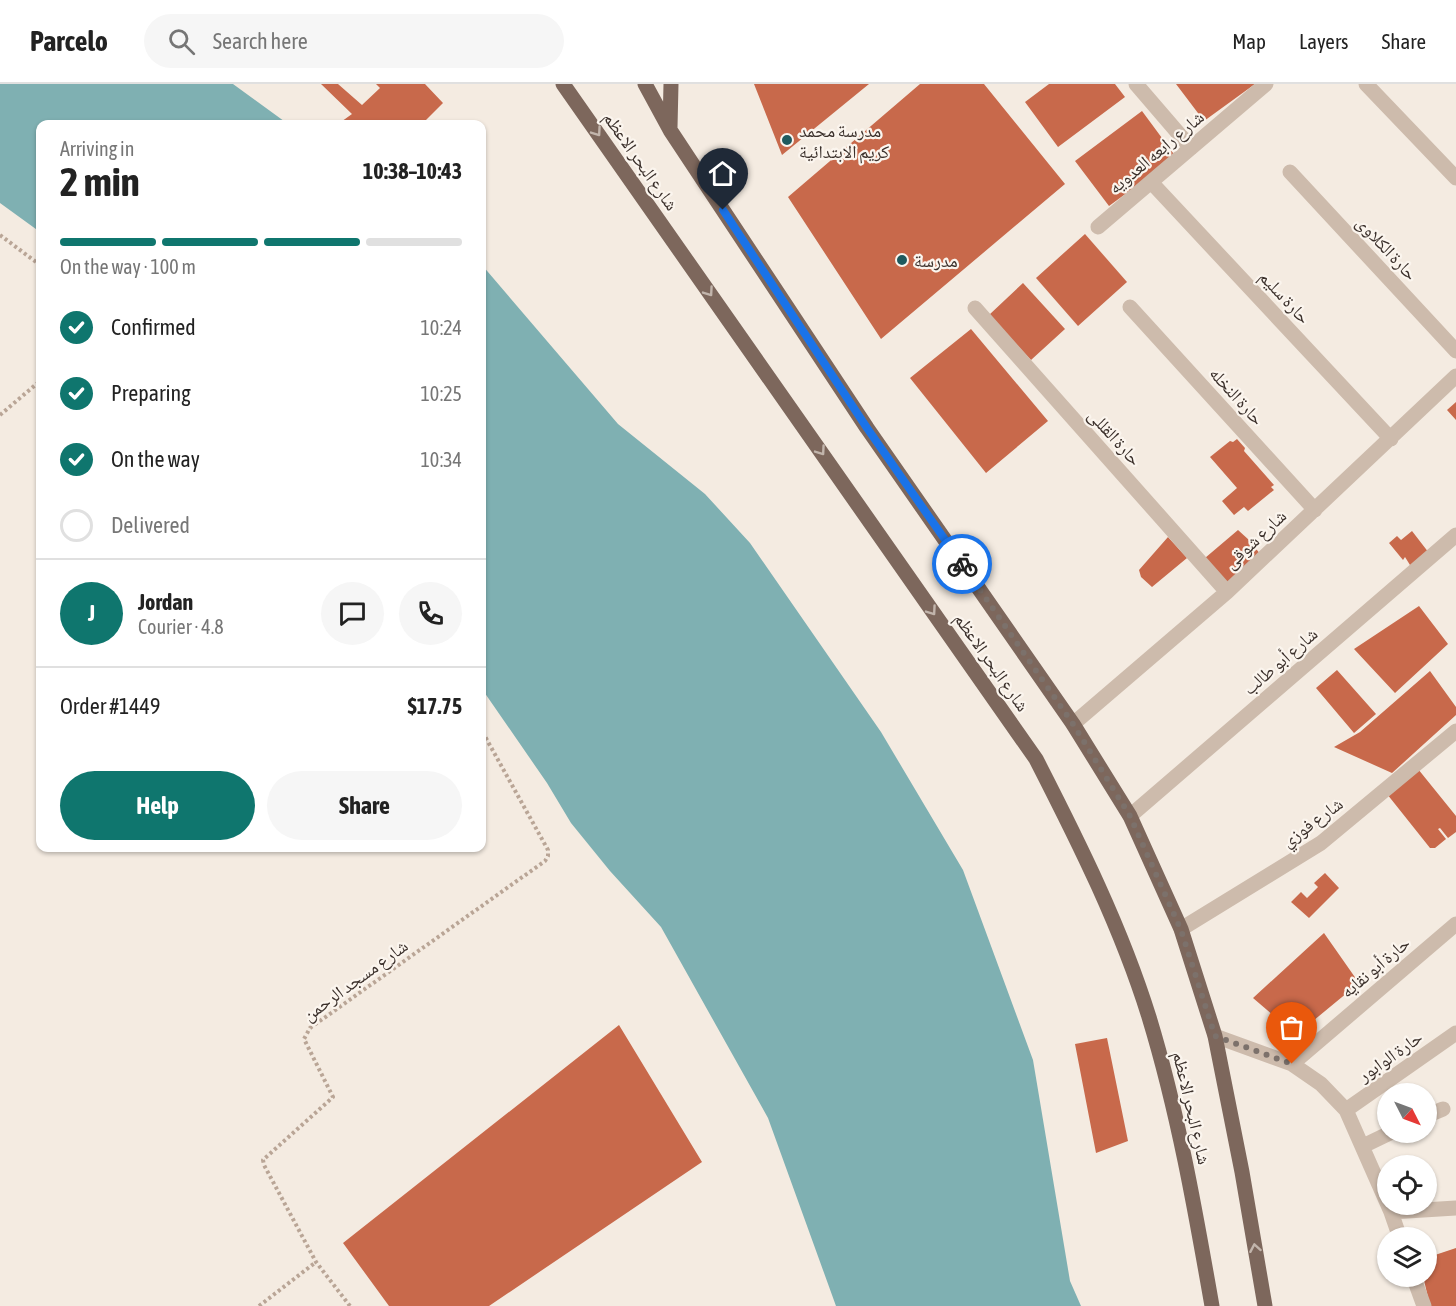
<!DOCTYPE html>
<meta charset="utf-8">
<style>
:root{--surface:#fff;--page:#f6f6f6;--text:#222;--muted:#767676;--line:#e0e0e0;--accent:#0f766e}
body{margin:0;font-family:"Asap Condensed","Noto Naskh Arabic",sans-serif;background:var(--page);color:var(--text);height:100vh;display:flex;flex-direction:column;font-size:22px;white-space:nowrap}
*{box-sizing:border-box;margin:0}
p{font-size:20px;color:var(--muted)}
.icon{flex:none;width:33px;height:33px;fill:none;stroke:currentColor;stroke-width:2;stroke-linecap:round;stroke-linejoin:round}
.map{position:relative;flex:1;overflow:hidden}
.panel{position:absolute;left:36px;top:36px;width:450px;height:732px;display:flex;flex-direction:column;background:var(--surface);border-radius:12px;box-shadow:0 2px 4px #0004}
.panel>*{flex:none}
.needle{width:39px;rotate:132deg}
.buttons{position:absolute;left:1377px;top:999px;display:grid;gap:12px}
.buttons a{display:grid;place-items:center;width:60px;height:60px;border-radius:50%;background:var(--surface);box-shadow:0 2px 4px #0004;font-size:30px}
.pin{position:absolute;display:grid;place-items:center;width:51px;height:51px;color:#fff;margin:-62px -26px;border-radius:50% 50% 50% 0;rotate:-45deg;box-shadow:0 0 6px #0007}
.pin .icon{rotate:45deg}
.courier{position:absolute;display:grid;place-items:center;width:60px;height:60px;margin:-30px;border:4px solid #1a73e8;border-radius:50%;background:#fff;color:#222;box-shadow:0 2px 8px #0007}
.overview em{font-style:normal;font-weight:700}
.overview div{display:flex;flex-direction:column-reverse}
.overview{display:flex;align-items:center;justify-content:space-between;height:102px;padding:0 24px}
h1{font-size:39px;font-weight:700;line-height:45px}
.bar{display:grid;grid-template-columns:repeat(4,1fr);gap:9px 6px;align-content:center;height:72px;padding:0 24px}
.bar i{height:8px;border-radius:4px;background:var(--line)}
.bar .on{background:var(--accent)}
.bar p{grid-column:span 4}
.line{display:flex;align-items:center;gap:15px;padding:0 24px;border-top:2px solid var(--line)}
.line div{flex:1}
.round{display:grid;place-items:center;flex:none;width:63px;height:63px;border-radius:32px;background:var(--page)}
ol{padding:0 24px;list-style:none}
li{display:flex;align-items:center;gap:18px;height:66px}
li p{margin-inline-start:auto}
li .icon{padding:6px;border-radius:50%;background:var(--accent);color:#fff;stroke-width:4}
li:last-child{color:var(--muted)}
li i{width:33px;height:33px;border:3px solid var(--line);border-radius:50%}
.button{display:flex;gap:12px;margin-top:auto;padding:12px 24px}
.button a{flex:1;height:69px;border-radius:36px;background:var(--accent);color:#fff;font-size:24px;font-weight:700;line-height:69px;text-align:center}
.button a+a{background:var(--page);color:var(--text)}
header{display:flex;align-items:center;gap:36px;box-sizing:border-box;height:84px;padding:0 30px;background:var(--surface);border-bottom:2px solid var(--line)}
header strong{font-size:28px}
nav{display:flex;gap:33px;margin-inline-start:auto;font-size:21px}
.search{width:420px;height:54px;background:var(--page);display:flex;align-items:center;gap:15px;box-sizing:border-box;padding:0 21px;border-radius:33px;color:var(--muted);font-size:22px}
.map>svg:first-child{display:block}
.water{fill:#7fb0b2}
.building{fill:#c8694b}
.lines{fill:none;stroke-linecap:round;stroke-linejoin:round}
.path{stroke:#b9a596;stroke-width:4;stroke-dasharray:3 3;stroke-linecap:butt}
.street{stroke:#cdbbac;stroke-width:15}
.primary{stroke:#7d675c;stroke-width:15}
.oneway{stroke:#c2b5ac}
.done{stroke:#7c716b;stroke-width:6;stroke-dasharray:0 10.8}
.route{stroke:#1a73e8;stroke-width:8}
.poi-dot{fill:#1f5a5e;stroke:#fbf5ee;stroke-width:2}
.labels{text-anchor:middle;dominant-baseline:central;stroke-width:4.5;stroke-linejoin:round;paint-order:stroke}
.poi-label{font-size:18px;fill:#3b302b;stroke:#fbf5ee;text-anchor:start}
.street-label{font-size:18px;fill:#3b302b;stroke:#fbf5ee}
</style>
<header>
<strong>Parcelo</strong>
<div class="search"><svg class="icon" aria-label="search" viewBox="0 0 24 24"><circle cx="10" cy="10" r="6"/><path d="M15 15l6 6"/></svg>Search here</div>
<nav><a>Map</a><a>Layers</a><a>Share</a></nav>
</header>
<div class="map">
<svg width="1456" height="1222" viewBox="0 0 1456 1222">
<rect width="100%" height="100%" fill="#f4ebe1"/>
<path class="water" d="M0 0H233L288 40H40V148L0 119Z
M482 181 618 340 705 410 750 459 881 648 963 786 1033 976 1070 1197 1081 1222H836L768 1034 661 843 610 787 571 739 547 699 482 605Z"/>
<path class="building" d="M321 0H338L362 21 380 4 376 0H425L443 19 422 40H338L352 30Z
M754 0H869L782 71Z
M920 0H984L1065 100 881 255 788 113Z
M1049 0H1115L1125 13 1058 63 1025 18Z
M1176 0H1255L1204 37Z
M1142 27 1176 73 1109 122 1075 77Z
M1085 150 1127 198 1078 242 1036 194Z
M1023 199 1065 245 1031 276 989 231Z
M971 245 1048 337 986 389 910 294Z
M1456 318V336L1447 326Z
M1237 355 1245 364 1244 367 1274 401 1271 403 1274 406 1248 427 1244 423 1234 431 1222 417 1237 404 1210 373 1230 357 1233 358Z
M1238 446 1249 456 1261 471 1228 502 1205 474Z
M1412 447 1429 469 1409 485 1410 481 1405 473 1403 476 1389 459 1397 452 1401 456Z
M1168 453 1187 474 1152 503 1141 493 1139 486Z
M1419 522 1448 560 1395 609 1354 565Z
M1337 586 1376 630 1354 649 1316 604Z
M1430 587 1456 623V631L1392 689 1334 663 1360 648Z
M1418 685 1456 732V748L1448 754 1440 744 1438 745 1446 755 1435 764H1430L1387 710Z
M1325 789 1339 804 1309 834 1291 818 1301 808 1307 814 1318 803 1314 799Z
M1324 849 1359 899 1296 951 1253 914Z
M619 941 702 1078 489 1222H389L343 1159Z
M1107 954 1128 1057 1096 1069 1075 960Z
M1456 1164V1222H1430L1423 1192H1426V1174Z"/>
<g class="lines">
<path class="path" d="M0 151 40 181
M0 331 40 297
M259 1222 316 1178
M350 1222 316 1178 264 1081 263 1076 333 1013 304 955 310 944 545 777 548 772V766L482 647"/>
<path class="street" d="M1136 0 1191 64
M1366 0 1456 94
M1290 88 1456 267
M1151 98 1391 355
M1098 143 1266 0
M1130 223 1315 426
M975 224 1227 508
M1073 640 1227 508 1456 292
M1130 732 1456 451
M1181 845 1321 759 1456 647
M1215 952 1292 980 1321 1000 1346 1026 1391 1128 1400 1154
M1292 980 1456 840
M1346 1026 1456 949
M1426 1032 1443 1025
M1363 1062 1392 1048
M1391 1128 1456 1124
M1413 1192 1424 1222"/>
<path class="primary" d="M563 0 1036 675C1079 759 1121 843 1149 933 1178 1028 1195 1125 1212 1222
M645 0 670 46 867 344 1073 640 1130 732 1181 845 1215 952 1242 1088 1265 1222
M670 43 671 0"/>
</g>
<defs><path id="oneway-chevron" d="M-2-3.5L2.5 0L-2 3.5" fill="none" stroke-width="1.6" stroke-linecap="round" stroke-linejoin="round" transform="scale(1.5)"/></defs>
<g class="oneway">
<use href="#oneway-chevron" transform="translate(597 48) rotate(55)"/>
<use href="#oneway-chevron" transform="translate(709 208) rotate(55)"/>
<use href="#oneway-chevron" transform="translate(821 367) rotate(55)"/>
<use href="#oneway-chevron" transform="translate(932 527) rotate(55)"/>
<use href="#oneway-chevron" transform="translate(1255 1164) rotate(-100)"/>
</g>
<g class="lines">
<path class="done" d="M962 480 1073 640 1130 732 1181 846 1215 952 1292 980"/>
<path class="route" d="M723 126 867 344 962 480"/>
</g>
<g class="poi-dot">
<circle cx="787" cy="56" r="6"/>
<circle cx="902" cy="176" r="6"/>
</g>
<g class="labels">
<g class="poi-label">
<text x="799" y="46">مدرسة محمد<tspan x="799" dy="21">كريم الابتدائية</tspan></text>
<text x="914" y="176">مدرسة</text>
</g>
<g class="street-label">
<text transform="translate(1156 68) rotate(-40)">شارع رابعه العدويه</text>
<text transform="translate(641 77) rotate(55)">شارع البحر الاعظم</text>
<text transform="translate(1387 164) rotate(47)">حارة الكلاوى</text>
<text transform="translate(1285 213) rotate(47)">حارة سليم</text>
<text transform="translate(1237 312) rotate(48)">حارة النخله</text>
<text transform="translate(1115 353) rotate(48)">حارة القللى</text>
<text transform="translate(1255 455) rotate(-43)">شارع شوقى</text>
<text transform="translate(1280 577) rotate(-41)">شارع أبو طالب</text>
<text transform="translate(992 578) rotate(55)">شارع البحر الاعظم</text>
<text transform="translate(1312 738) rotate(-36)">شارع فوزي</text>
<text transform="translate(1375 883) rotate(-40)">حارة أبو نقايه</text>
<text transform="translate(355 896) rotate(-36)">شارع مسجد الرحمن</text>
<text transform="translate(1390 972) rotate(-35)">حارة الوابور</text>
<text transform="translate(1192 1024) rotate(77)">شارع البحر الاعظم</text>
</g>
</g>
</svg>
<div class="buttons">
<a><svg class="needle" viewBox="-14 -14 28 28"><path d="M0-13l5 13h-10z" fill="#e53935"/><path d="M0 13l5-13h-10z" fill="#767676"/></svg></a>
<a><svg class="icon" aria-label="locate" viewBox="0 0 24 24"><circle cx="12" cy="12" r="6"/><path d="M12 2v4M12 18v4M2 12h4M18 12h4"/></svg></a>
<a><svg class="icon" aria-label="layers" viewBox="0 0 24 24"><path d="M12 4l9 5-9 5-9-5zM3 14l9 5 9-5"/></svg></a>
</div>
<div class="pin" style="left:1292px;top:980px;background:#ea580c"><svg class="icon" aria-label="bag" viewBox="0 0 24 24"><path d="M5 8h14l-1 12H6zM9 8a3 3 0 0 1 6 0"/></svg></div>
<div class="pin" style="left:723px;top:126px;background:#1f2937"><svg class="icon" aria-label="home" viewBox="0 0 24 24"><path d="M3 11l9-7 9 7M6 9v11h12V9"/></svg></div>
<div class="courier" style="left:962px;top:480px"><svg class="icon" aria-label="bike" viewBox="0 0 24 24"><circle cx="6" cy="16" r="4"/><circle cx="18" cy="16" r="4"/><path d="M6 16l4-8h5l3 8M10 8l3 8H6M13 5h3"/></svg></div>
<section class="panel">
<div class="overview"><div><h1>2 min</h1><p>Arriving in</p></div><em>10:38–10:43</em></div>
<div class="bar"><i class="on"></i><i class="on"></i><i class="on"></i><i></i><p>On the way · 100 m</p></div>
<ol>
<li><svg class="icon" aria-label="check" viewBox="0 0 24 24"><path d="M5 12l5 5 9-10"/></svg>Confirmed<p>10:24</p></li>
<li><svg class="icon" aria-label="check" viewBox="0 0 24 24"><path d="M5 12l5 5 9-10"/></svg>Preparing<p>10:25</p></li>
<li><svg class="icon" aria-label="check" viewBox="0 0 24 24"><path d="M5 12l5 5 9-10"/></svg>On the way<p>10:34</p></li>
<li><i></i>Delivered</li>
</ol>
<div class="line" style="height:108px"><b class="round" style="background:var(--accent);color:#fff">J</b><div><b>Jordan</b><p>Courier · 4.8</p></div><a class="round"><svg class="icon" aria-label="chat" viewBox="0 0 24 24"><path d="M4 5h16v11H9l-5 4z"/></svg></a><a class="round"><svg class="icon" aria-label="phone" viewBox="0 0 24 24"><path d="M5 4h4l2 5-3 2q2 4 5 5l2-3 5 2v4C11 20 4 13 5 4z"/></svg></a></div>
<div class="line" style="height:78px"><div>Order #1449</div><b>$17.75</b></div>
<div class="button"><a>Help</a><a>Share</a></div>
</section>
</div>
